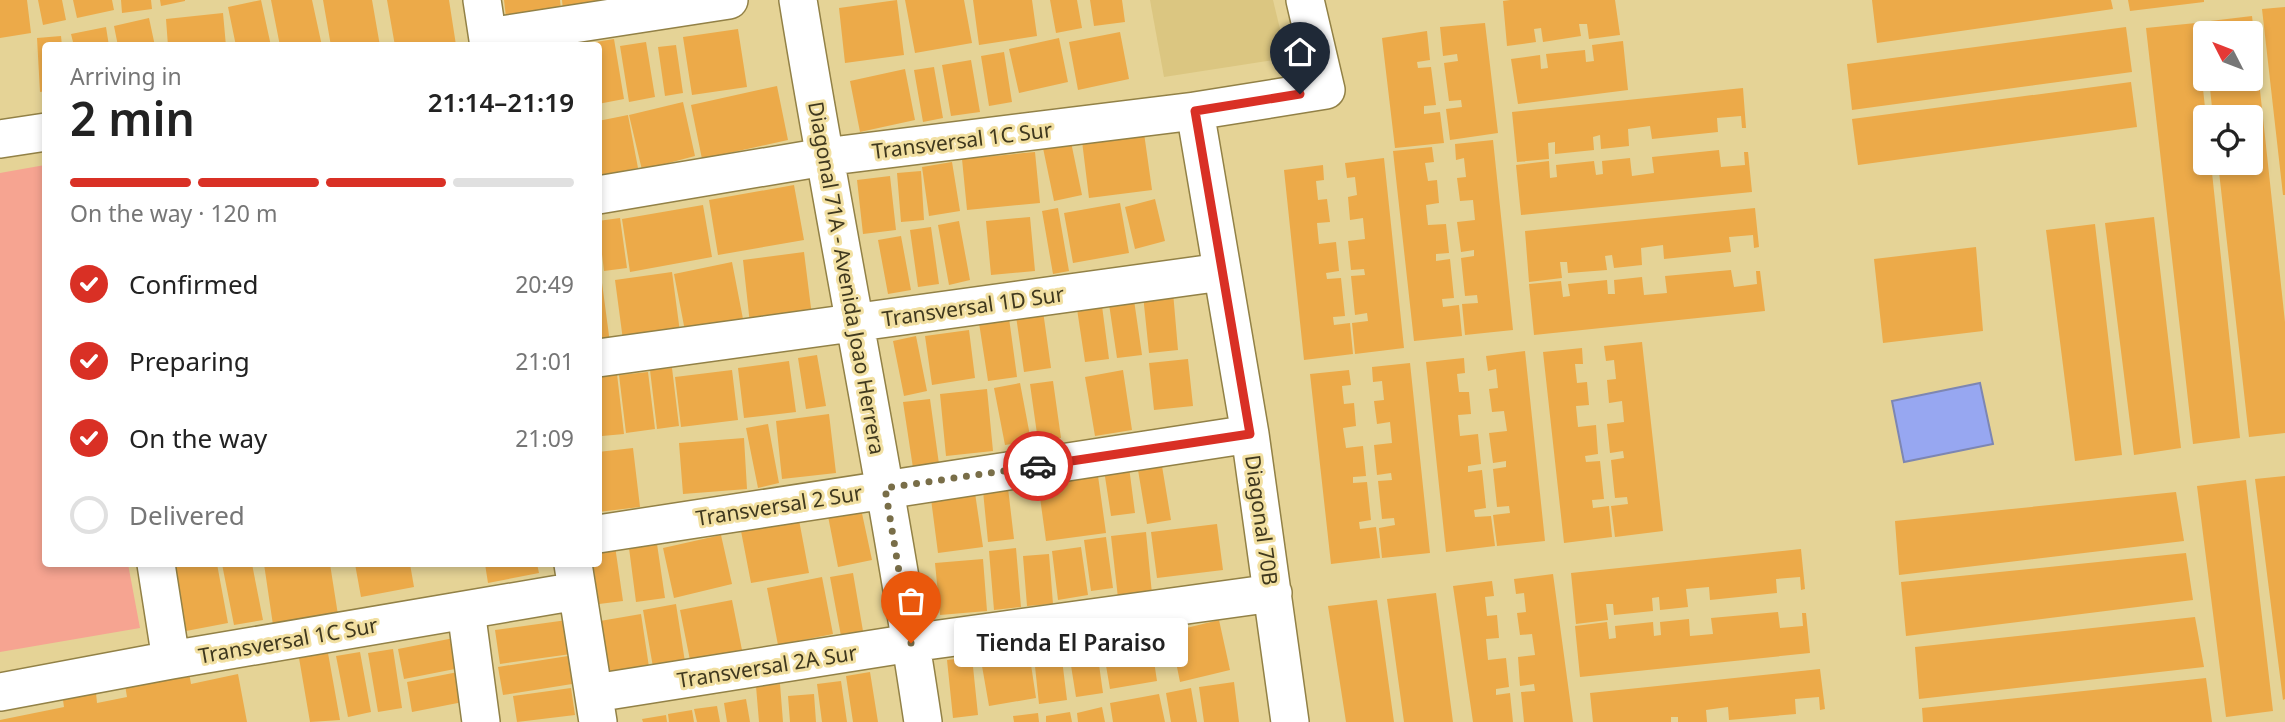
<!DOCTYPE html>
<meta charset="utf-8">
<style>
:root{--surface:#fff;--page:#f6f6f6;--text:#222;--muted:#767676;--line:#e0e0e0;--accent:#d93025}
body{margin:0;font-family:"Noto Sans",sans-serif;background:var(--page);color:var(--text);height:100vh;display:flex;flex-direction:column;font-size:26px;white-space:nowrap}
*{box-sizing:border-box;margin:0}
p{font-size:23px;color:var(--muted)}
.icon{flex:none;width:38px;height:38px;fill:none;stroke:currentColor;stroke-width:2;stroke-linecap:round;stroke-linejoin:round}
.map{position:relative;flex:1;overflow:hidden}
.panel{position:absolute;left:42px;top:42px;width:560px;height:525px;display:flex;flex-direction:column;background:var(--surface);border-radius:7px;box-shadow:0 4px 10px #0003}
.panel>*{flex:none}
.needle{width:46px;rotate:312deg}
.tools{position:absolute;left:2193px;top:21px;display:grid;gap:14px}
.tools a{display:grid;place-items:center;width:70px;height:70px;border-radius:7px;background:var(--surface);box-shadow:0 4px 10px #0003;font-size:35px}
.pin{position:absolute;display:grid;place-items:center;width:60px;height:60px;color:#fff;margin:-72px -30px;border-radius:50% 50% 50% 0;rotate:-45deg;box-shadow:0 0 7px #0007}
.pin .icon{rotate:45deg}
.courier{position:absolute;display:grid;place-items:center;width:70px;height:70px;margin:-35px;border:5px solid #d93025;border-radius:50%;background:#fff;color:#222;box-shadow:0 2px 9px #0007}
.bubble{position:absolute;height:49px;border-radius:7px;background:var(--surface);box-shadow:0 4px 10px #0003;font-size:23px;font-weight:600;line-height:49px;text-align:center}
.summary em{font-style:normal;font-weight:600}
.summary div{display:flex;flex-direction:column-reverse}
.summary{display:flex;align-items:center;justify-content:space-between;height:119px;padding:0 28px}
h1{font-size:46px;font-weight:600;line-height:52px}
.bar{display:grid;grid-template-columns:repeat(4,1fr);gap:10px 7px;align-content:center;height:84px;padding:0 28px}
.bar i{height:9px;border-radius:5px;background:var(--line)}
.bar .current{background:var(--accent)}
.bar p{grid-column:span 4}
ol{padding:0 28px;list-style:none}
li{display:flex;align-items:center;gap:21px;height:77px}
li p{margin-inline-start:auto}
li .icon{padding:7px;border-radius:50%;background:var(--accent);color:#fff;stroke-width:4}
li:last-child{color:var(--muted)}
li i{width:38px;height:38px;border:4px solid var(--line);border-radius:50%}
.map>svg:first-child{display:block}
.built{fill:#dbc681}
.green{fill:#f6a491}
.water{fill:#97a7f1;stroke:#7d86b2;stroke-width:2}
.building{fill:#ecaa49}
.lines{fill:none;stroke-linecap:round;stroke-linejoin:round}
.minor-casing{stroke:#928146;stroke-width:40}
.minor{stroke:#fff;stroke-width:37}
.done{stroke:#796e48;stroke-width:7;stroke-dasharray:0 12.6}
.route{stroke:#d93025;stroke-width:9}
.labels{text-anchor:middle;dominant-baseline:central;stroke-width:6;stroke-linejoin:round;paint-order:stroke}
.street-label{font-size:21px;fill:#3f381e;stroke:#f2e0a2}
</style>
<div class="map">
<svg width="2285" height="722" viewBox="0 0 2285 722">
<rect width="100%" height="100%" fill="#e5d396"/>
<path class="built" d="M1150 0H1273L1287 58 1164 77Z"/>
<path class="green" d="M45 165 46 564H128L140 628 0 652V173Z"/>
<path class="water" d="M1980 383 1993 444 1904 462 1892 401Z"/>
<path class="building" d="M0 0H27L31 33 0 38Z
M38 0H62L66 20 43 25Z
M73 0H112L114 10 77 18Z
M121 0H151L152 9 122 13Z
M160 0H185V1L161 6Z
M261 0 271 46H236L228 7Z
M271 0H312L322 46H280Z
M323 0H372L380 46H331Z
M387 0H449L456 45 395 46Z
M504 0H560L561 11 506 17Z
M562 0H617L563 10Z
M897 0 904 55 845 63 839 8Z
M905 0H964L972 43 915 53Z
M973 0H1032L1037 36 979 45Z
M1050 0H1077L1082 28 1056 33Z
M1090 0H1122L1125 22 1094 26Z
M1510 0H1615L1620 35 1589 39 1587 24H1579L1581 36 1543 42 1541 28 1534 29 1536 42 1507 46 1503 1Z
M1872 0H2111L2113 9 1877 43Z
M2128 0H2204V2L2130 11Z
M2285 7V195H2283L2262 9Z
M223 13 226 46H168L166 19Z
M2252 16 2285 322V433L2249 437 2218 163H2250V117H2213L2209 79H2250V33H2203L2202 22Z
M149 18 155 46H118L114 26Z
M1485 23 1498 133 1450 140 1446 109 1462 107 1461 100 1449 101 1444 63 1458 61 1457 54 1443 56 1440 27Z
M2196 23 2206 117 2205 163H2211L2240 438 2193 444 2146 28Z
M106 27 109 46H74L71 34Z
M2126 27 2132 72 1852 110 1847 64Z
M738 29 747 87 692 95 683 37Z
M1427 31 1430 60 1417 62 1418 68 1431 67 1436 105 1424 106V114L1440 112 1444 143 1395 148 1382 38Z
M1120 32 1129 79 1078 90 1069 42Z
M61 36 62 46H46V91L40 92 37 38Z
M1059 38 1068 82 1019 93 1009 49Z
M614 39 624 99 598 104V46L584 44Z
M1623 41 1628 90 1518 104 1511 59 1540 55 1541 69 1548 68 1546 54 1585 50 1586 62 1594 61 1592 45Z
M646 42 655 97 629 102 620 46Z
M676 45 683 93 665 96 658 47Z
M1004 52 1012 102 989 106 981 56Z
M971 60 980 112 951 116 942 65Z
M934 67 943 118 923 122 914 70Z
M905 69 915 120 860 132 850 81Z
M2131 82 2137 127 1858 165 1852 119Z
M777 86 788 140 702 159 691 105Z
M1743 88 1746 128H1742L1741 116 1717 118 1718 132 1652 139 1650 126 1628 129 1629 146 1601 149 1600 135 1593 137 1594 150 1555 154V142L1548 143 1549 159 1517 162 1512 112Z
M683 102 695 156 642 170 629 115Z
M628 115 638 168 598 176V121Z
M1144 133 1152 190 1089 198 1082 141Z
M1493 140 1513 330 1465 335 1462 304 1478 303 1477 295 1465 296 1461 258 1474 256V250L1461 252 1457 222 1475 220 1473 200 1460 201 1457 178 1466 177 1464 158 1456 160 1455 144Z
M1071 142 1082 195 1054 201 1043 148Z
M1432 147 1434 162 1425 163 1428 181 1437 180 1439 203 1426 205 1428 225 1446 224 1449 253 1436 254V261L1450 259 1454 298 1442 299 1443 307 1459 305 1462 336 1414 341 1393 151Z
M1719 150 1721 167 1745 165 1744 152H1748L1752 192 1521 215 1516 165 1549 161 1550 178 1557 177 1556 165 1594 161 1596 175 1603 174 1602 161 1630 158 1632 176 1654 173 1652 157Z
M1035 152 1040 203 967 210 962 159Z
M1384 158 1404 348 1355 354 1352 323 1368 321 1367 313 1355 315 1351 276 1365 275 1364 269 1351 270 1348 241 1365 239 1363 218 1350 220 1348 197 1357 195 1355 177 1347 178 1345 163Z
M952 162 960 211 929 216 922 167Z
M1323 165 1324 180 1316 181 1318 200 1327 199 1330 222 1317 223 1319 244 1336 242 1339 271 1326 273 1327 279 1341 278 1345 316 1333 317 1334 325 1350 323 1353 354 1304 360 1284 170Z
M921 171 924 220 901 222 897 173Z
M890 176 896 230 863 234 857 180Z
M794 185 804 240 718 255 709 200Z
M1155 199 1165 241 1135 249 1125 207Z
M1120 203 1129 253 1073 263 1064 213Z
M703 205 712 257 630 272 622 219Z
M1058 208 1069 271 1053 274 1042 211Z
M1755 208 1759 247 1754 248 1753 235 1729 237 1731 252 1664 259 1663 245 1641 248 1642 265 1614 268 1612 255 1605 256 1607 270 1568 273 1567 262H1560L1562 278 1529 282 1525 231Z
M1030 217 1035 271 991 275 986 221Z
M2154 217 2181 448 2134 455 2105 223Z
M620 218 627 268 604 271 598 221Z
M959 221 970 280 949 285 938 225Z
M2095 224 2122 455 2075 461 2046 230Z
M931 227 939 284 918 287 910 230Z
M901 236 911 290 888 294 878 240Z
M1976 247 1983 331 1883 343 1874 259Z
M804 252 812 316 750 324 743 260Z
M732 262 743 319 685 331 674 274Z
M1731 270 1734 287 1757 284 1756 271H1760L1765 311 1534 335 1529 284 1561 281 1563 297 1570 296 1568 284 1607 280 1608 294H1615L1614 280 1642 277 1644 295 1667 293 1665 276Z
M672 272 680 332 623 340 615 280Z
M602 283 610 343 598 345V284Z
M1173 292 1178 350 1149 353 1143 295Z
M1134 300 1142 355 1117 358 1109 304Z
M1102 306 1109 359 1085 362 1077 309Z
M1043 311 1051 368 1024 372 1016 316Z
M1009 318 1017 377 988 381 979 323Z
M969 330 975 378 932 385 925 336Z
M916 336 927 391 904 396 893 341Z
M1642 342 1663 531 1615 537 1611 506 1628 504 1627 497 1615 498 1611 460 1624 458 1623 451 1610 453 1607 424 1624 422 1622 401 1609 403 1607 380 1616 379 1614 360 1606 361 1604 346Z
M1582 348 1583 364H1575L1577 383 1587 382 1589 405 1576 406 1578 427 1596 425 1598 454 1585 456 1586 462 1600 461 1604 499 1592 500 1593 508 1609 506 1612 537 1564 543 1543 352Z
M1525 351 1545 541 1497 546 1493 515 1510 513 1509 506 1497 507 1493 469 1506 467V461L1493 463 1489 433 1507 431 1504 411 1492 412 1489 389 1498 388 1496 369 1488 371 1486 356Z
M817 355 826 406 806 409 798 358Z
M1464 358 1465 373 1457 374 1459 392H1469L1471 414 1458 415 1460 436 1478 434 1481 464 1468 466V472L1482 470 1486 508 1474 510 1475 517 1491 516 1495 546 1446 552 1426 362Z
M1188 359 1193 406 1154 410 1149 363Z
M789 361 796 412 744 418 738 368Z
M1410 363 1430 553 1382 558 1379 528 1395 525 1394 518 1382 519 1378 481 1392 480 1391 473 1377 475 1374 445 1392 443 1390 422 1377 424 1374 401 1384 400 1382 381 1373 382 1372 367Z
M672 368 679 426 657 429 650 370Z
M732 370 738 420 681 427 675 377Z
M1123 370 1132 430 1095 436 1085 377Z
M1349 370 1351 385 1342 386 1344 404 1354 403 1356 426 1343 428 1346 448 1363 446 1366 476 1353 477V483L1367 482 1371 520 1359 522 1360 529 1376 527 1380 558 1331 564 1310 374Z
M648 372 655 429 626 433 619 375Z
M617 374 624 434 602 436 598 376Z
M1053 381 1061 438 1038 441 1030 384Z
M1020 383 1031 441 1005 445 994 388Z
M987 389 993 451 946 456 940 394Z
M930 399 939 464 913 468 903 402Z
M829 414 836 473 782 479 776 421Z
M768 424 779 483 758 488 746 428Z
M744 438 747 489 683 494 679 443Z
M633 448 640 507 598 512V452Z
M1162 466 1171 520 1147 524 1138 470Z
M1129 467 1135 513 1111 516 1104 470Z
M1098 476 1106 533 1046 541 1038 483Z
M2285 476V699L2283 700 2255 479Z
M2246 480 2273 711 2226 717 2197 486Z
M1008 488 1014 539 988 542 983 491Z
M2176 492 2184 541 1899 575 1895 521Z
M975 493 983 547 938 553 931 499Z
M860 504 872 560 838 567 827 511Z
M799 520 809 573 751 583 741 531Z
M1217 524 1223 570 1157 578 1151 532Z
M1146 532 1152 594 1118 598 1111 536Z
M721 535 732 584 674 598 663 548Z
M1106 537 1113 588 1091 591 1084 540Z
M657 544 665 598 636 602 629 548Z
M615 546 623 601 599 604 593 564H598V548Z
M1081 547 1088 595 1058 600 1052 551Z
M1016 548 1021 607 994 610 989 551Z
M1801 549 1805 589 1801 590 1800 577 1776 579 1777 593 1710 600 1709 587 1686 589 1688 607 1660 610 1659 597 1652 598 1653 611 1614 615 1613 604H1606L1608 620 1576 624 1571 573Z
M2186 553 2193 600 1906 636 1901 582Z
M1049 554 1053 604 1027 606 1023 556Z
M983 559 987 611 940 615 935 563Z
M188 564H217L228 623 186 631 174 566Z
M222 564H252L263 620 234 625Z
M264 564H330L338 615 273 625Z
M355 564H410L414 587 361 597Z
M485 564H537L539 573 488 583Z
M853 573 863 631 841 636 830 577Z
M1553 574 1573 722H1524L1521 692 1535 691 1534 684 1520 686 1518 657 1535 655 1532 634 1520 635 1517 613 1526 612 1524 593 1516 594 1514 579Z
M822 577 833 634 778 645 767 588Z
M1492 581 1494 596 1485 597 1487 616 1497 615 1499 638 1486 639 1488 660 1506 658 1509 687 1496 689V695L1510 693 1513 722H1473L1453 586Z
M1436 593 1453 722H1404L1387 599Z
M732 600 743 655 691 665 680 610Z
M1377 600 1394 722H1346L1328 606Z
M676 604 685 662 653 667 643 610Z
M1778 612 1780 628 1803 626 1802 613H1806L1810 653 1580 677 1575 626 1607 622 1609 639 1616 638 1615 626 1653 622 1654 636 1661 635 1660 622 1689 619 1690 636 1713 634 1711 618Z
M641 614 649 667 609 674 600 621Z
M2195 617 2204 667 1919 699 1915 647Z
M567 620 571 654 500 664 495 630Z
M1219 620 1230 670 1180 682 1170 632Z
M1149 628 1157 681 1110 689 1101 636Z
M1094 629 1103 693 1076 697 1066 634Z
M1059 635 1067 700 1039 704 1032 638Z
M454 638 460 668 404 679 398 649Z
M393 649 402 708 378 712 368 653Z
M360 652 371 712 348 717 336 656Z
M328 653 340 720 310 722 299 658Z
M568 656 572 684 503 695 498 667Z
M972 657 978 715 953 718 947 660Z
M1030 658 1036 698 989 706 982 666Z
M1820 669 1825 709 1820 710 1819 697 1795 699 1796 714 1729 720 1728 707 1706 710 1707 722H1678V717H1671V722H1593L1590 693Z
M463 671 468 701 412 712 407 682Z
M189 672 191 684 238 674 247 722H0V720L64 707 63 700 96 693 97 703 127 697 125 685Z
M870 672 878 722H853L846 676Z
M2206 678 2212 722H1923L1922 708Z
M841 681 847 722H822L817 684Z
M1234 682 1239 722H1204L1199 687Z
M780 684 783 722H759L756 686Z
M571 688 575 715 517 722 513 696Z
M1191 688 1197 722H1171L1166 693Z
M814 694 816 722H790L788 696Z
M1159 694 1165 722H1113L1110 703Z
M746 699 750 722H727L724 703Z
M717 706 720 722H697L694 709Z
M1102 707 1105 722H1078L1077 713Z
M692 710 694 722H669L668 714Z
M1070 712 1072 722H1046V716Z
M1038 713 1039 722H1014L1013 716Z
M666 715 667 722H643L642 719Z"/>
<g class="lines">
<g class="minor-casing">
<path id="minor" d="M482 0 489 46
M798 0C837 241 887 480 923 722
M488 37 729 0
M1195 111 1250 434 1290 722
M0 139 46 132
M598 195 824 157 1195 111 1326 90 1305 0
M598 358 1222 272
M598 534 1250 434
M156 564 171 660
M573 564 598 722
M466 610 481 722
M0 692 171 660 577 591
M595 693 911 643 1273 593"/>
</g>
<use href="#minor" class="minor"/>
</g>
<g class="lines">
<path class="done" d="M911 643 885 488 1038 466"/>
<path class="route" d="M1038 466 1250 434 1195 111 1300 94"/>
</g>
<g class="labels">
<g class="street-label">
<text transform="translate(962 140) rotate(-7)">Transversal 1C Sur</text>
<text transform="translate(847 278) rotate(80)">Diagonal 71A - Avenida Joao Herrera</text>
<text transform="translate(973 306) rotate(-8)">Transversal 1D Sur</text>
<text transform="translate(779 505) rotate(-9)">Transversal 2 Sur</text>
<text transform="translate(1262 520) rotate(82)">Diagonal 70B</text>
<text transform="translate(288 640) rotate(-10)">Transversal 1C Sur</text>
<text transform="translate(767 666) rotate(-9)">Transversal 2A Sur</text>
</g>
</g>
</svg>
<div class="tools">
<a><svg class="needle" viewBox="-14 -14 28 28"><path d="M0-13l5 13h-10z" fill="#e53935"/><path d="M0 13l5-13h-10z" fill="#767676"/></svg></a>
<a><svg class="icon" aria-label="locate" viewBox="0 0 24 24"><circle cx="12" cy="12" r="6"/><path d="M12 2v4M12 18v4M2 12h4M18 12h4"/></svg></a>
</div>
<div class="pin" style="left:911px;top:643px;background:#ea580c"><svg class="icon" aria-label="bag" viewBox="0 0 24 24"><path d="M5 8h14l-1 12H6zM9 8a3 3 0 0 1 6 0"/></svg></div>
<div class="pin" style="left:1300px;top:94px;background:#1f2937"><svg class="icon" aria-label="home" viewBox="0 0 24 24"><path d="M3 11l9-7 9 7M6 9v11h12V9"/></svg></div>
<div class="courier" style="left:1038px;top:466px"><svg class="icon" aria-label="car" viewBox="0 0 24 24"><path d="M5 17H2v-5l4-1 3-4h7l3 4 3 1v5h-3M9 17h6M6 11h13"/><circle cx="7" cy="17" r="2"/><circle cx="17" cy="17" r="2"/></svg></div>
<div class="bubble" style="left:954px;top:618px;width:234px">Tienda El Paraiso</div>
<section class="panel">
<div class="summary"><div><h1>2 min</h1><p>Arriving in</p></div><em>21:14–21:19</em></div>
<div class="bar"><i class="current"></i><i class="current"></i><i class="current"></i><i></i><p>On the way · 120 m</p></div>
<ol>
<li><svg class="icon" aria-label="check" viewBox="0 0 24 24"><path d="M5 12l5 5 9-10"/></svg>Confirmed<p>20:49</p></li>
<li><svg class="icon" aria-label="check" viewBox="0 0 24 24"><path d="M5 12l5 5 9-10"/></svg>Preparing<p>21:01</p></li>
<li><svg class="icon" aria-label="check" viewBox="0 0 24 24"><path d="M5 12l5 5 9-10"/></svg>On the way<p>21:09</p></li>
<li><i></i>Delivered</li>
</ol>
</section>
</div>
